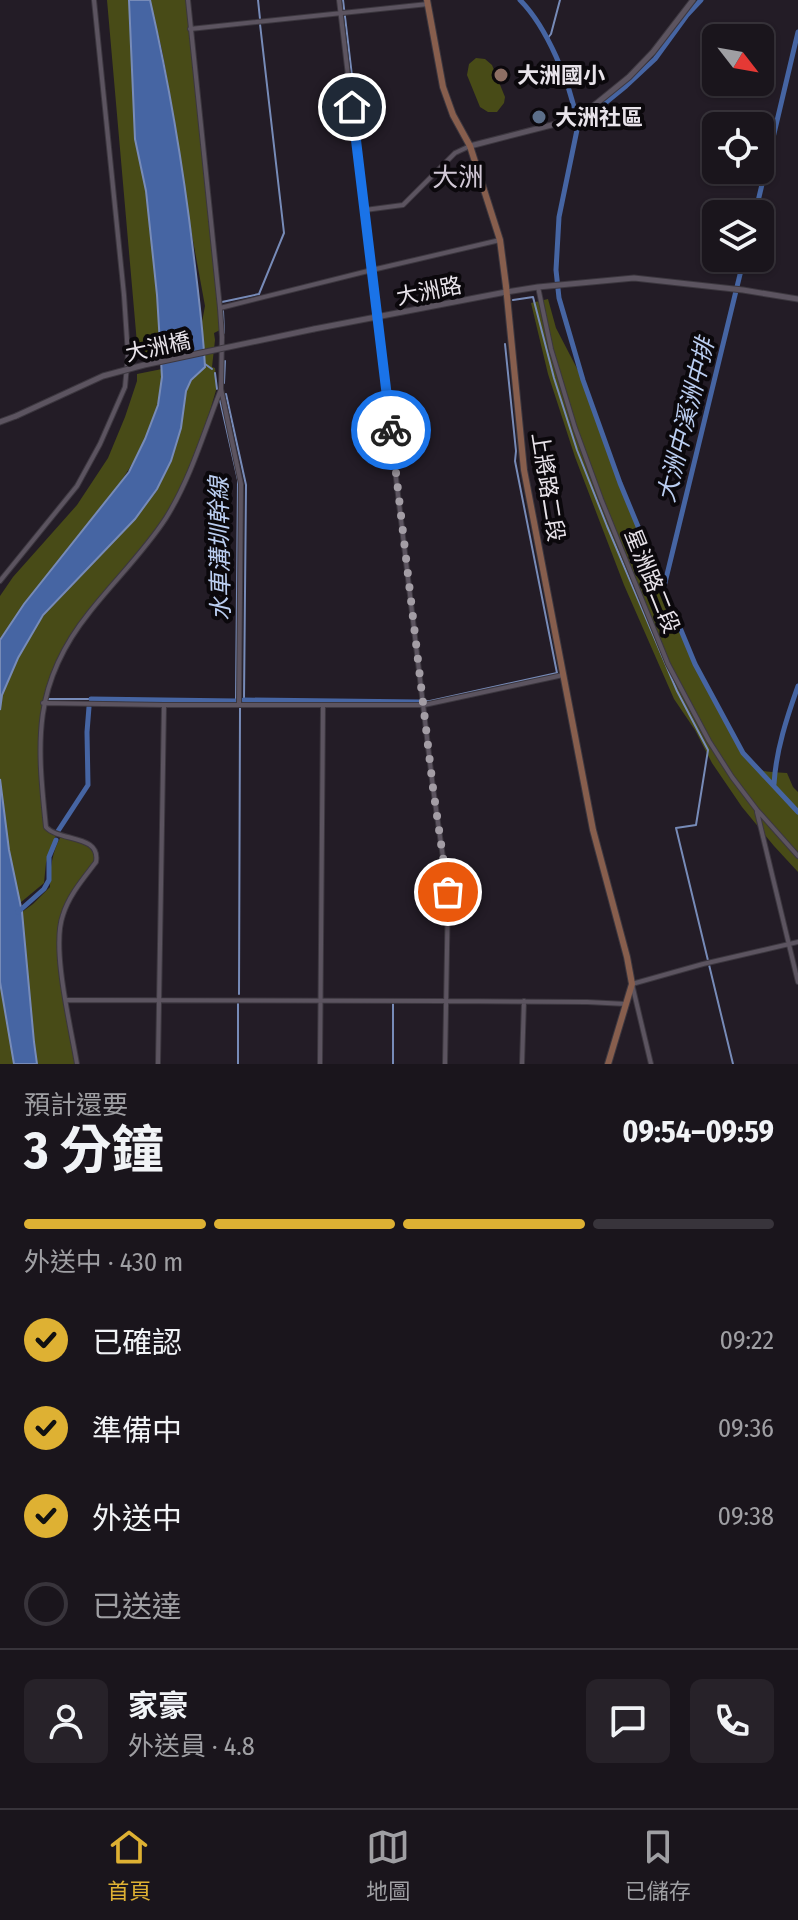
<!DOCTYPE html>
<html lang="zh-TW">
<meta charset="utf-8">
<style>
:root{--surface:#1a151c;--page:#272229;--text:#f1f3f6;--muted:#9f9fa3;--line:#38343b;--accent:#deb133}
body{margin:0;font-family:"Fira Sans Condensed","Noto Sans TC",sans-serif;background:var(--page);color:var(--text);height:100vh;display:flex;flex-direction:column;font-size:30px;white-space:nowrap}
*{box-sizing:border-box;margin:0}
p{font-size:26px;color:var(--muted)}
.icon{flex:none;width:44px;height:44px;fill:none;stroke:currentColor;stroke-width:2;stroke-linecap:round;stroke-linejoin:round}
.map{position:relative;height:1064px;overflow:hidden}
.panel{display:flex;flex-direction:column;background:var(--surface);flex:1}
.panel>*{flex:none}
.needle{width:52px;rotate:121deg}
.buttons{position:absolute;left:702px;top:24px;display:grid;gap:16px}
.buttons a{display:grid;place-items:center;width:72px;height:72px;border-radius:12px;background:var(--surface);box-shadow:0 2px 6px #0004,0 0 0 2px var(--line);font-size:40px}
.pin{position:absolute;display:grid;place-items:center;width:68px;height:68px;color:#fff;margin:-34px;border:4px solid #fff;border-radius:50%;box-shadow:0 2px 8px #0007}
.courier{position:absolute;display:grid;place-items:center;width:80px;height:80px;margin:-40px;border:6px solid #1a73e8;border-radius:50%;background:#fff;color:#222;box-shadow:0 2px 10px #0007}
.overview em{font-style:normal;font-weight:700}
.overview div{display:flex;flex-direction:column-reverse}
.overview{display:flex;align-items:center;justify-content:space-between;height:136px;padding:0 24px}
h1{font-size:52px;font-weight:700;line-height:60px}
.bar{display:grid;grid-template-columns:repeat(4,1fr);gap:12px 8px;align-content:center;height:96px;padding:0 24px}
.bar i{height:10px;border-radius:6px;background:var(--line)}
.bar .on{background:var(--accent)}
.bar p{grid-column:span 4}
.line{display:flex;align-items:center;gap:20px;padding:0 24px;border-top:2px solid var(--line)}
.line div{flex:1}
.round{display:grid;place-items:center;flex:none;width:84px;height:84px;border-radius:12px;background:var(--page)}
ol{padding:0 24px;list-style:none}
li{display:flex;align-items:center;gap:24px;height:88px}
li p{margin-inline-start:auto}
li .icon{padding:8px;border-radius:50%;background:var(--accent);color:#111;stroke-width:4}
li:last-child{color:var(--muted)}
li i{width:44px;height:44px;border:4px solid var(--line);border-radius:50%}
.tabs{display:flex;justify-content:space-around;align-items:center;height:112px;border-top:2px solid var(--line);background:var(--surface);font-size:22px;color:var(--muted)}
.tabs a{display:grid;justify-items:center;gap:4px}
.tabs .on{color:var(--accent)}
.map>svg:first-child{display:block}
.green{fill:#484b17}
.water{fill:#4665a3;stroke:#778bb8;stroke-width:2}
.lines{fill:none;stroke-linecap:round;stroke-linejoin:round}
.stream{stroke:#778bb8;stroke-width:2}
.canal{stroke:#4665a3;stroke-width:5}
.minor-casing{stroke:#3c373f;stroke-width:6}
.tertiary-casing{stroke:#3c373f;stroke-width:7}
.secondary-casing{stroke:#3c373f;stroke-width:8}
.minor{stroke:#5c5460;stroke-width:4}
.tertiary{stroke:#5c5460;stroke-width:5}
.secondary{stroke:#875e4d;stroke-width:6}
.tertiary-bridge-casing{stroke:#3c373f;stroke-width:7;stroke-linecap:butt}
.tertiary-bridge{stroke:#5c5460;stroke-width:5}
.done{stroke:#a39da5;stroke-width:8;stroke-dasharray:0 14.4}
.route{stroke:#1a73e8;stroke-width:10}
.education-dot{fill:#8d6e63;stroke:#0b080c;stroke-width:3}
.service-dot{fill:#5c6f8a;stroke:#0b080c;stroke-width:3}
.labels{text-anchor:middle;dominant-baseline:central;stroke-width:8;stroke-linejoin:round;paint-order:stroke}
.poi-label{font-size:22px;font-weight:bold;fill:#e8e3ea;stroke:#0b080c;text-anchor:start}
.street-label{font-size:22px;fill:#e8e3ea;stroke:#0b080c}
.water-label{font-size:24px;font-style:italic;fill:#bbcef1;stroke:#0b080c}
.quarter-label{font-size:26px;fill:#d1c8d6;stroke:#0b080c}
</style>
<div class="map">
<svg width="798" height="1064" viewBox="0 0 798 1064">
<rect width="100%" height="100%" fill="#231c26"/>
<path class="green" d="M107 0H129L135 139 146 191 152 239 161 350 138 355Z
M150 0H186L220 330 214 333 215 340 212 367 215 368 217 387 196 458 166 518 86 615 55 665 39 732 46 827 56 835 46 863 44 883 20 903 9 850 0 779V710L2 696 18 658 43 615 135 519 157 489 181 428 186 391 191 380 205 367 202 322 205 306 189 219 176 129 162 50Z
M476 58 485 59 492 65 505 97 504 103 497 112H488L480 107 467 75 469 64Z
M548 299 556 328 583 380 620 483 663 591 695 664 743 753C758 774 763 771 787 773L793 787 798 792V872L774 846 742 807 712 763 695 730 674 699 624 585 575 457 548 374 531 303Z
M162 369C165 438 100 511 59 561 39 587 19 612 0 640V596L13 577 77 505 108 458 125 417 137 381V374Z
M61 836 93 846 96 862C84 878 71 896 63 915 51 944 71 1030 77 1064H37L34 1042 22 912 33 904 50 887C50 867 52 853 61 836Z
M0 980 14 1064H0Z"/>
<path class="water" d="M129 0H150C169 83 183 166 193 250 198 289 203 328 205 367L191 380 186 391 181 428 171 461 157 489 135 519 43 615 18 658 2 695 0 710V640L24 604 129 472 145 439 158 405 162 377 157 295 146 191 135 139Z
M0 779 9 850 22 912 34 1042 37 1064H14L0 982Z"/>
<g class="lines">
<path class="stream" d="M258 0 260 19
M343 0 359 135
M547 39 551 34 560 0
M513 300 533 297 554 378 577 450 607 526 677 691 708 750 696 825 676 828 733 1064
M222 302 259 294 284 233 260 24
M223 311 224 333
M205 364 212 369
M215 373 217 389
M224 383 225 361
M226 394 246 485 244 700
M220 400 238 480 236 700
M48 699H91
M419 702 430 701 557 673 515 461 516 451 505 344
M239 994 240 708
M238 1064V1003
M393 1064V1004"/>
<path class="canal" d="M520 0C547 27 570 83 577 121
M701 0 687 15 655 59 626 86 578 125 559 217 556 270 559 298 583 380 620 483 695 664 743 753 798 812
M755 214 798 32
M663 591 744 258
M91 699 236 701
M244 700 419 702
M774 784C776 750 787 717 798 686
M58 831 88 785 87 732 89 707
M18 912 44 889 49 880V857L56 840"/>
<g class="minor-casing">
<path id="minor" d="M188 0 220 308 222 337 221 389 241 484 239 704
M339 0 433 788 448 892 445 1064
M190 29 428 4
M365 210 403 205 455 153 470 146
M538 287 551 349 575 428 601 499 668 664 709 741 732 777 757 810 798 856
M220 308 372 270 500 240
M0 581 77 486 100 444 125 387 128 355 124 295 94 0
M43 703 164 705H424L563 675
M757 812 798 982
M67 1000 446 1001 587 1002 626 1004
M77 1064C71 1027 51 948 63 915 69 895 84 878 96 862 101 834 59 842 46 827 37 742 32 684 89 613 114 581 144 552 166 518 191 478 204 432 221 389
M158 1064 164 705
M320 1064 323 705
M522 1064 524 1001
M651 1064 632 984 703 964 798 942"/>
</g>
<g class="tertiary-casing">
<path id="tertiary" d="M470 146 575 119 581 116 629 77 653 52 693 0
M314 329 506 292 538 287 634 278 743 290 798 299
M0 422 16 416"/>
</g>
<g class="secondary-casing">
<path id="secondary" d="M427 0 443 87 453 115 470 146 500 240 506 286 524 470 593 830 627 957 632 984 608 1064"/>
</g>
<use href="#minor" class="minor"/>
<use href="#tertiary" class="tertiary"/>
<use href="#secondary" class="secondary"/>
<g class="tertiary-bridge-casing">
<path id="tertiary-bridge" d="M16 416 103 376 144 365 314 329"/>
</g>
<use href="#tertiary-bridge" class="tertiary-bridge"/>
</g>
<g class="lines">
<path class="done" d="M391 430 433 788 448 892"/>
<path class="route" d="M352 107 391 430"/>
</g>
<circle class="education-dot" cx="501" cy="75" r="8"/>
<circle class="service-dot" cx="539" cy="117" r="8"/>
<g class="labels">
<g class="poi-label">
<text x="517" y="75">大洲國小</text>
<text x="555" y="117">大洲社區</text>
</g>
<g class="street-label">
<text transform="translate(429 291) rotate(-11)">大洲路</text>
<text transform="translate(158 347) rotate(-12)">大洲橋</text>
<text transform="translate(548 487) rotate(81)">上將路二段</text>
<text transform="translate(652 581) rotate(68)">星洲路二段</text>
</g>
<g class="water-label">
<text transform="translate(686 420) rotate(-76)">大洲中溪洲中排</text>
<text transform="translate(220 549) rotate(-91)">水車溝圳幹線</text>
</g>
<g class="quarter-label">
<text x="458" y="177">大洲</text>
</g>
</g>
</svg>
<div class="buttons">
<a><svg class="needle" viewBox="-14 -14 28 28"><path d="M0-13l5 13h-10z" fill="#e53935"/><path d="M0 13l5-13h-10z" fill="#9f9fa3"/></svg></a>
<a><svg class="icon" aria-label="locate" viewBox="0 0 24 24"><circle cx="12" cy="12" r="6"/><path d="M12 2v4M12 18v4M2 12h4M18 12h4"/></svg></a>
<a><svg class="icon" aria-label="layers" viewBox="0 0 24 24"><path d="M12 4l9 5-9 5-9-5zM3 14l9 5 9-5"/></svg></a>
</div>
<div class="pin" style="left:448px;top:892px;background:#ea580c"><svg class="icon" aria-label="bag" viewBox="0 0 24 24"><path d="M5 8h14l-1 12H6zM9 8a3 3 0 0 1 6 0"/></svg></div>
<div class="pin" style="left:352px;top:107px;background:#1f2937"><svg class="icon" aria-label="home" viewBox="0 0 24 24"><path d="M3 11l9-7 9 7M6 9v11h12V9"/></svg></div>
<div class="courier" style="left:391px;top:430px"><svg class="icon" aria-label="bike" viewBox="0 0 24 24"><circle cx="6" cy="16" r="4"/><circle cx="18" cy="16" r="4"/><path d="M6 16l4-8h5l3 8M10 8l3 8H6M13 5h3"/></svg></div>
</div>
<section class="panel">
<div class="overview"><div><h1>3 分鐘</h1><p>預計還要</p></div><em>09:54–09:59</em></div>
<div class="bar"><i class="on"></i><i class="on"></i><i class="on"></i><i></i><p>外送中 · 430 m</p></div>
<ol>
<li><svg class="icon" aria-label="check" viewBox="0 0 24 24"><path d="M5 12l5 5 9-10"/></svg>已確認<p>09:22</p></li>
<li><svg class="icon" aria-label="check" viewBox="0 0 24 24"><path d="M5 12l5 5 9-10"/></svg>準備中<p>09:36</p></li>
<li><svg class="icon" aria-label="check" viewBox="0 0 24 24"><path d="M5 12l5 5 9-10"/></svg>外送中<p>09:38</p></li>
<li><i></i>已送達</li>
</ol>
<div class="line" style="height:144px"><a class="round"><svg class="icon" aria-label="person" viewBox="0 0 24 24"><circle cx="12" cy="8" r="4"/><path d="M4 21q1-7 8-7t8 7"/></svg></a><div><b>家豪</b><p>外送員 · 4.8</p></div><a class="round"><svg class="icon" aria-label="chat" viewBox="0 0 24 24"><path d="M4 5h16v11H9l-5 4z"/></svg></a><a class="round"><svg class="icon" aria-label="phone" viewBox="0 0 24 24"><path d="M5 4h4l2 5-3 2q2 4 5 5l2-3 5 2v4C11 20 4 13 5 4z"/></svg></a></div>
</section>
<nav class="tabs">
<a class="on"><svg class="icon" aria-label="home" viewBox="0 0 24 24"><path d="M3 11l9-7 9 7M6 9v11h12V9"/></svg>首頁</a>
<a><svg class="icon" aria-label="map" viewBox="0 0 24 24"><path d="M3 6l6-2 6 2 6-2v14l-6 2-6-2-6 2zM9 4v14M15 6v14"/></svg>地圖</a>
<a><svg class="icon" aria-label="saved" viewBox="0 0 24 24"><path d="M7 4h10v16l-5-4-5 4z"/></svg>已儲存</a>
</nav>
